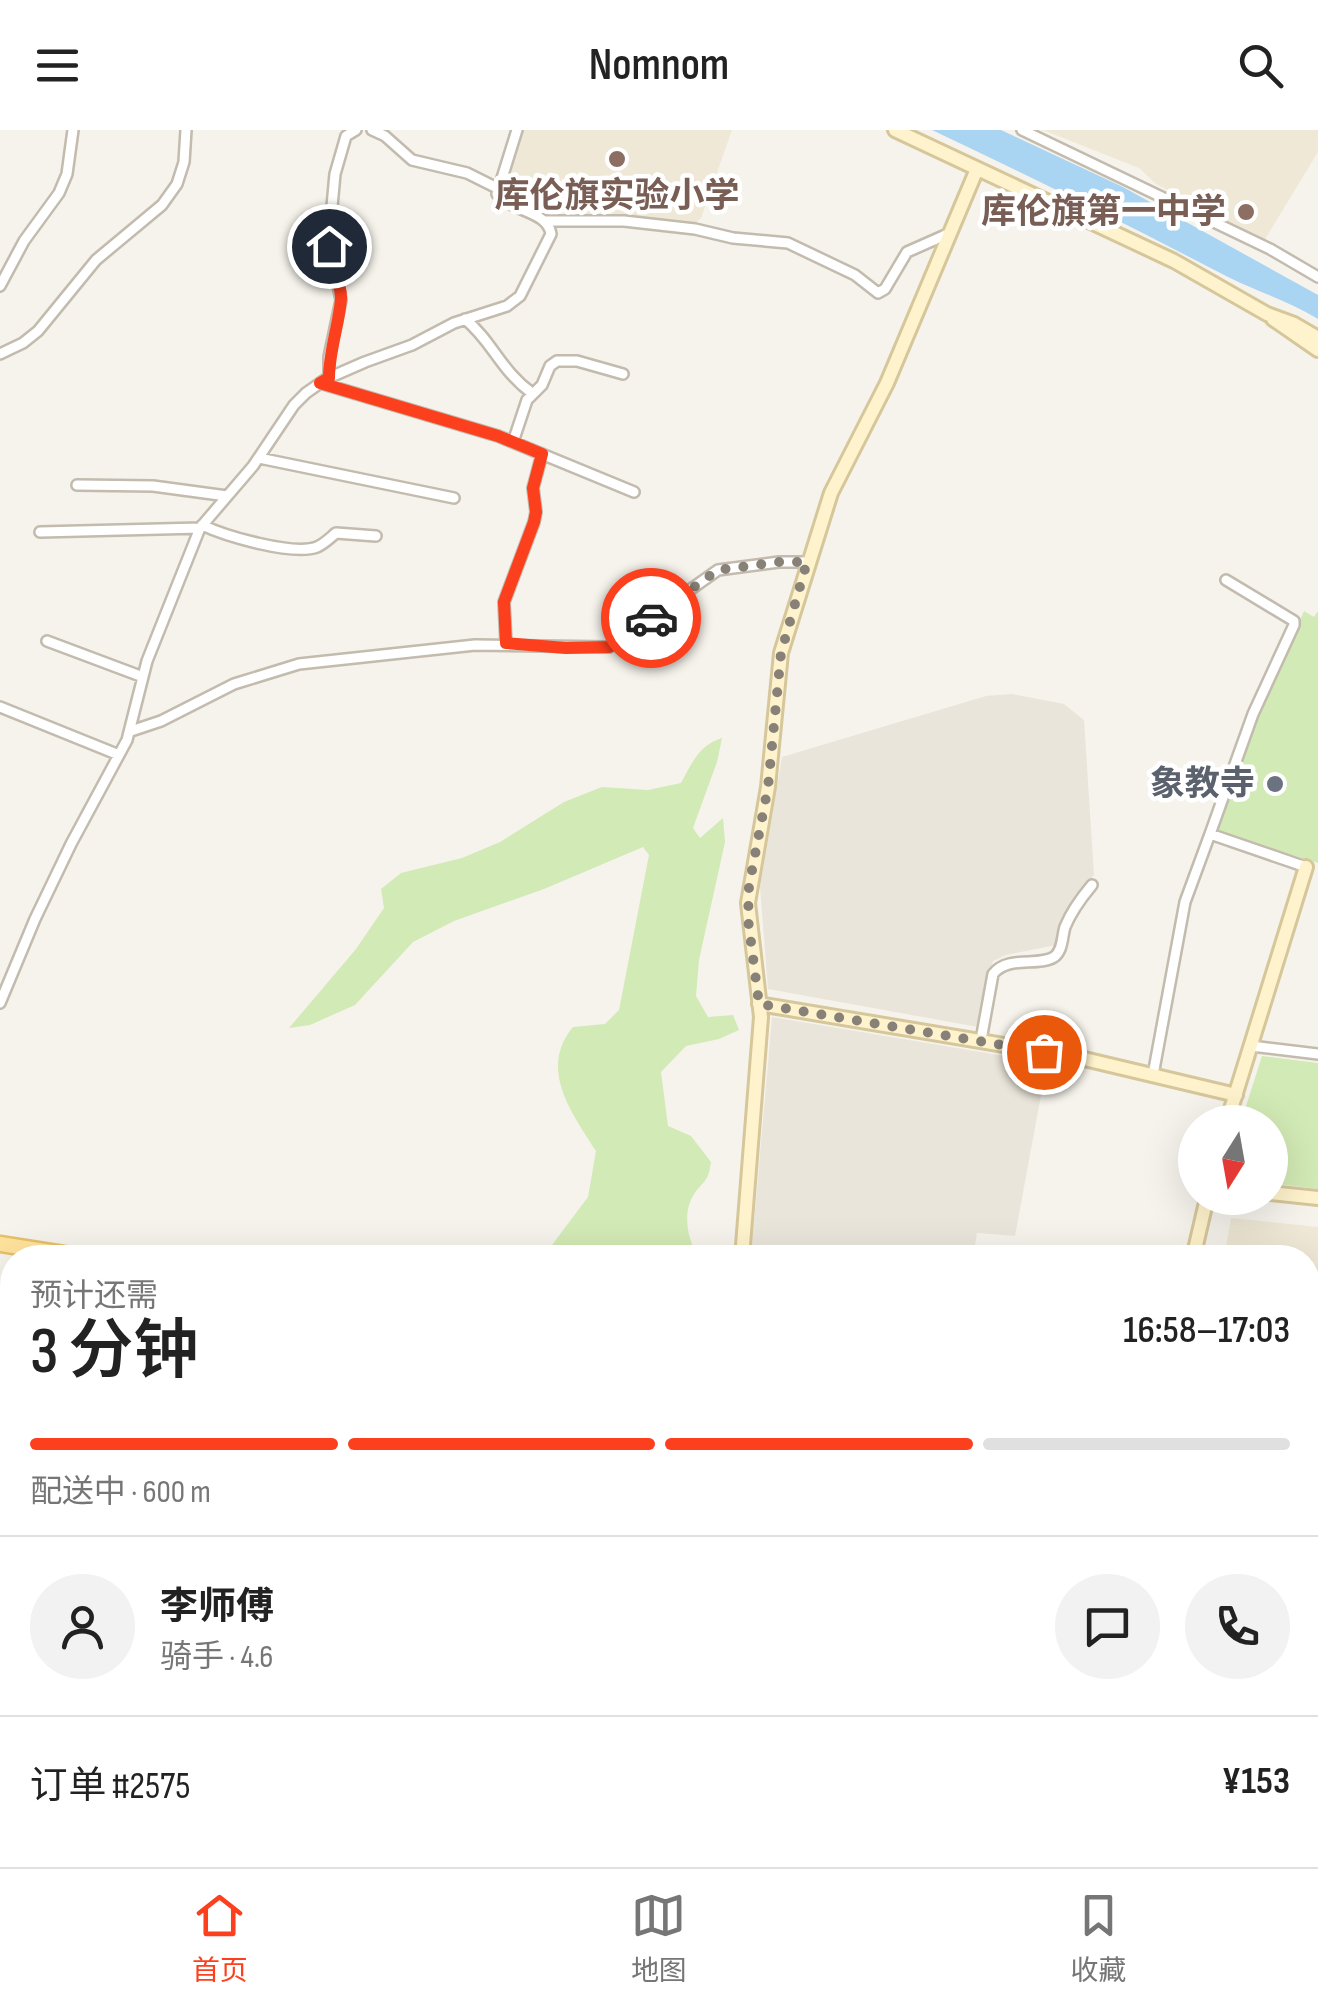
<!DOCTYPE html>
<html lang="zh">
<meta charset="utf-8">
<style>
:root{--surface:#fff;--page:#f2f2f2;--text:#222;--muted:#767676;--line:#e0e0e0;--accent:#fc3f1d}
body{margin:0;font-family:"Sofia Sans Condensed","Noto Sans SC",sans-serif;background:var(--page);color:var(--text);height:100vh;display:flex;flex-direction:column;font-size:38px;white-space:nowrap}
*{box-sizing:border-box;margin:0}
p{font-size:32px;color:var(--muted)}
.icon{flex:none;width:55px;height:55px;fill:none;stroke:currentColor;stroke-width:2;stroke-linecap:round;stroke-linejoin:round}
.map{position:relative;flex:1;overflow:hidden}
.details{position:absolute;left:0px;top:1115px;width:1320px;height:622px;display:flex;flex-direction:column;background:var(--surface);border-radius:40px 40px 0 0;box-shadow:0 10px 40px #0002}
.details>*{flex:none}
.needle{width:65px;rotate:191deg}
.buttons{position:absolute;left:1178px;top:975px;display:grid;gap:20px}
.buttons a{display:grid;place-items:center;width:110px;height:110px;border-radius:50%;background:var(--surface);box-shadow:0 10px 40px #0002;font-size:50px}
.pin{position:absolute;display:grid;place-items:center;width:85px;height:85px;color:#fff;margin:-42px;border:5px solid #fff;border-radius:50%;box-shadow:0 2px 10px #0007}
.courier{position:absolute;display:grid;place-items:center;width:100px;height:100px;margin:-50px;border:8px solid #fc3f1d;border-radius:50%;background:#fff;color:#222;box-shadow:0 2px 12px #0007}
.headline em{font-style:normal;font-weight:600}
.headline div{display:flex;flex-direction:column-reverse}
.headline{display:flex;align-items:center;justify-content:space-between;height:170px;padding:0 30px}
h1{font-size:65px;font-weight:600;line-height:75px}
.bar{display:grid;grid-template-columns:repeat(4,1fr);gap:15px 10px;align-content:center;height:120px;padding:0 30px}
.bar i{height:12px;border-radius:8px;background:var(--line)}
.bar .active{background:var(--accent)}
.bar p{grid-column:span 4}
.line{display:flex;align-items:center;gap:25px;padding:0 30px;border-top:2px solid var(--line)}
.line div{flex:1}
.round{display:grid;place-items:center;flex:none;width:105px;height:105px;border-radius:52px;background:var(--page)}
header{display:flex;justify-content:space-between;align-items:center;height:130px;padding:0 30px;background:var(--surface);font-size:45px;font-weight:600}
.dock{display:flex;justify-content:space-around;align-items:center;height:140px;border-top:2px solid var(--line);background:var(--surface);font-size:28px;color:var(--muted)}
.dock a{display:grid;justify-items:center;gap:5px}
.dock .active{color:var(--accent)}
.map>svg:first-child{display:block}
.residential{fill:#eae5da}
.education{fill:#efe8d6}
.green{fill:#d2eab5}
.water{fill:#a9d4f2}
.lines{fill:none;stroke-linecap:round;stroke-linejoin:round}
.street-casing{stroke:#c2bbae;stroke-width:14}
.secondary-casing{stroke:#d6c79b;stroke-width:18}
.primary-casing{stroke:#e6c16a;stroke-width:19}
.street{stroke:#fff;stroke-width:9}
.secondary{stroke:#fff3cd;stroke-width:12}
.primary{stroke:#ffe39c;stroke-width:14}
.done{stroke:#878178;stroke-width:10;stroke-dasharray:0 18}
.route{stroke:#fc3f1d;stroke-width:12}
.education-dot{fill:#8d6e63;stroke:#fff;stroke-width:4}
.worship-dot{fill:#6b7280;stroke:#fff;stroke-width:4}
.labels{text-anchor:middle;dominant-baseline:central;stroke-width:9;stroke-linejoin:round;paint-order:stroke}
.education-label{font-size:35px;font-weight:bold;fill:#785e54;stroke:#fff}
.worship-label{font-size:35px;font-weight:bold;fill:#5b616d;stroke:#fff;text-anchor:end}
</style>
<header><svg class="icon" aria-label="menu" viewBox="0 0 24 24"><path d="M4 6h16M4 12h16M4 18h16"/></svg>Nomnom<svg class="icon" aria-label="search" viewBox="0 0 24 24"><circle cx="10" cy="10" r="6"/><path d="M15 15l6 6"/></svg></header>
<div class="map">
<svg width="1318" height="1737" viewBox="0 0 1318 1737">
<rect width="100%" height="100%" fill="#f6f3ec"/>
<path class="residential" d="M1012 564 1064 574 1084 590 1094 745 1069 776 1056 815 1006 825 993 831 978 897 768 859 760 757 782 627 986 566Z
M772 887 1047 933 1015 1106 977 1103 973 1127H751Z
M1308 1635 1318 1636V1737H1127L1128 1725H1308Z
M793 1725H1107L1105 1737H842L839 1726 808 1730Z"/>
<path class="education" d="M522 0H732L701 88 694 95 609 83 580 88 505 65 502 59Z
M1043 0H1318V22L1264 111 1156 54 1139 38Z
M1231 1088 1318 1097V1221L1308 1219V1128L1224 1127Z"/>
<path class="green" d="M1304 481 1314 487 1318 481V733L1216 701 1249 607Z
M722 608 717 632 693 698 700 708 723 688 725 712 699 830 696 866 708 887 733 885 739 900 719 909 686 916 661 942 668 996 691 1006 711 1032C708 1054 703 1050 693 1066 682 1084 688 1112 699 1127H543L588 1067 596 1021C572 983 538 939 573 897L605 894 619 880 649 725 643 717 544 759 454 791 413 812 355 875 310 895 289 898 356 819 384 778 381 759 401 743 462 728 500 712 564 672 602 657 648 660 681 653C692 633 699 615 722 608Z
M1262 926 1318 933V1059L1270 1053V992H1241Z
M444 1725H830L841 1730 838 1737H442Z"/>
<path class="water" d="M932 0H1001L1123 57 1318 165V189C1289 171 1258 162 1228 147 1130 96 1031 47 932 0Z"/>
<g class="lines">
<g class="street-casing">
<path id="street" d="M372 0 385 6 412 30 467 43 497 58
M1022 0 1270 119 1318 147
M546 91H624L695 99 733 108 788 113 855 145 878 163 885 159 907 122 950 103
M0 156 24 111 59 63 67 44 73 0
M465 189C493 212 500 240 533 264
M0 224 23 213 38 201 96 130 162 75 177 54 184 32 186 0
M329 248V227L341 170 336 146 327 130 335 44 346 6 356 0
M320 253 498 306 634 362
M513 312 527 270 542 255 550 236 557 231H577L623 244
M259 328 454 368
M77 355 153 356 227 366
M202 395C225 406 293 426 317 417 324 414 330 408 336 403L376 406
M40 402 200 398
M1226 450 1294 491V495L1253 584 1210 704 1306 737
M47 511 143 547
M506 513 504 472 534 392 536 382 533 358 542 324
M0 577 119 625
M131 601 161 591 234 554 299 534 475 515 609 517 718 440 779 432H807
M0 873 35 789 71 714 127 610 147 531 200 398 253 336 294 275 306 263 326 249 365 232 412 215 454 193 507 176 520 166 551 104C548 81 512 82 497 64L517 0
M981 910 993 844C1008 825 1038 837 1054 827 1063 821 1062 806 1065 797 1071 782 1082 767 1092 755
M1251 916 1318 924
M1153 945 1185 772 1210 704
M25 1128V1127
M1308 1358 1318 1359
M0 1370 12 1239
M0 1607 12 1611
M175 1725 183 1737
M852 1725 855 1737
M1001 1725V1737
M1077 1725 1078 1737
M53 1737 56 1725"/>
</g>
<g class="secondary-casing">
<path id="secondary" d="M895 0 1174 131 1267 184 1294 194 1318 208
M1273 189 1318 220
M759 874 1076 927 1236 965
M1227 992 1306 737
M1270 1063 1318 1068
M742 1128 761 887 748 773 768 657 781 523 831 363 887 253 977 39
M1193 1128 1207 1068
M1308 1620 1318 1621
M1119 1737 1120 1725"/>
</g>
<g class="primary-casing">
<path id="primary" d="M0 1114 89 1128
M1308 1261 1318 1262
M1308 1272 1318 1273"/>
</g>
<use href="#street" class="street"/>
<use href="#secondary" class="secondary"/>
<use href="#primary" class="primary"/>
</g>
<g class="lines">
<path class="done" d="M651 488 718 440 779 432H807L781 523 768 657 749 756 748 789 759 874 1044 922"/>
<path class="route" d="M329 116C325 137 342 148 341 169 339 195 329 221 329 248L320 253 498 306 542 324 533 358 536 382 534 392 504 472 506 513 566 518 609 517 651 488"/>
</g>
<g class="education-dot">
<circle cx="617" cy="29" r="10"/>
<circle cx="1246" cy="82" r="10"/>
</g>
<circle class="worship-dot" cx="1275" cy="654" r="10"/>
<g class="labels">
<g class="education-label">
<text x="617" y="66">库伦旗实验小学</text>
<text x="1226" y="82" text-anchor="end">库伦旗第一中学</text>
</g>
<g class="worship-label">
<text x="1255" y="654">象教寺</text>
</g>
</g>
</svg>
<div class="buttons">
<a><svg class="needle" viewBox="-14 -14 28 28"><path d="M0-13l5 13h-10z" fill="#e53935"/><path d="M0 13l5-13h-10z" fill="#767676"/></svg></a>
</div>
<div class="pin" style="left:1044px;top:922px;background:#ea580c"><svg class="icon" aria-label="bag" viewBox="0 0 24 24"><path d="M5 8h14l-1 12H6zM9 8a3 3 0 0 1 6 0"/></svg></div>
<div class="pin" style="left:329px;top:116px;background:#1f2937"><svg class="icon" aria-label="home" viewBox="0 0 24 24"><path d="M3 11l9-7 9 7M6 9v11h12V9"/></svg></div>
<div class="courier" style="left:651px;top:488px"><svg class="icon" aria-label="car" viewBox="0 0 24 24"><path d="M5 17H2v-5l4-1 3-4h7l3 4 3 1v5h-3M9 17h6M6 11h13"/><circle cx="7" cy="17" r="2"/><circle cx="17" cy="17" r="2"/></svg></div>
<section class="details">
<div class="headline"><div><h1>3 分钟</h1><p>预计还需</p></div><em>16:58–17:03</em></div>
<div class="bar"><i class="active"></i><i class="active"></i><i class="active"></i><i></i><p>配送中 · 600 m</p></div>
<div class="line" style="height:180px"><a class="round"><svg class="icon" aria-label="person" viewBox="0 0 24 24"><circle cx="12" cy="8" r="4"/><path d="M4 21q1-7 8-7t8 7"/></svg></a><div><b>李师傅</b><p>骑手 · 4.6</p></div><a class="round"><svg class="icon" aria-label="chat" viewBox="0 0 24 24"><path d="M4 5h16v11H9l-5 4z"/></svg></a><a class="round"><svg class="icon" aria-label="phone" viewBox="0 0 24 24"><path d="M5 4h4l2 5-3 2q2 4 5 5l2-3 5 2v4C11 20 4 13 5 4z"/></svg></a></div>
<div class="line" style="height:130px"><div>订单 #2575</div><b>¥153</b></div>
</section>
</div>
<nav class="dock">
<a class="active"><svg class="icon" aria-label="home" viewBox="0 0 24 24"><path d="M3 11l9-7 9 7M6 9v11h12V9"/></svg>首页</a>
<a><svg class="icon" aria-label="map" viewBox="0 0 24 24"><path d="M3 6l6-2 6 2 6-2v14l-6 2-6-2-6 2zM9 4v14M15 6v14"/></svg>地图</a>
<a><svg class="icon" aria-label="saved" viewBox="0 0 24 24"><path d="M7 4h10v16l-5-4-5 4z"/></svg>收藏</a>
</nav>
